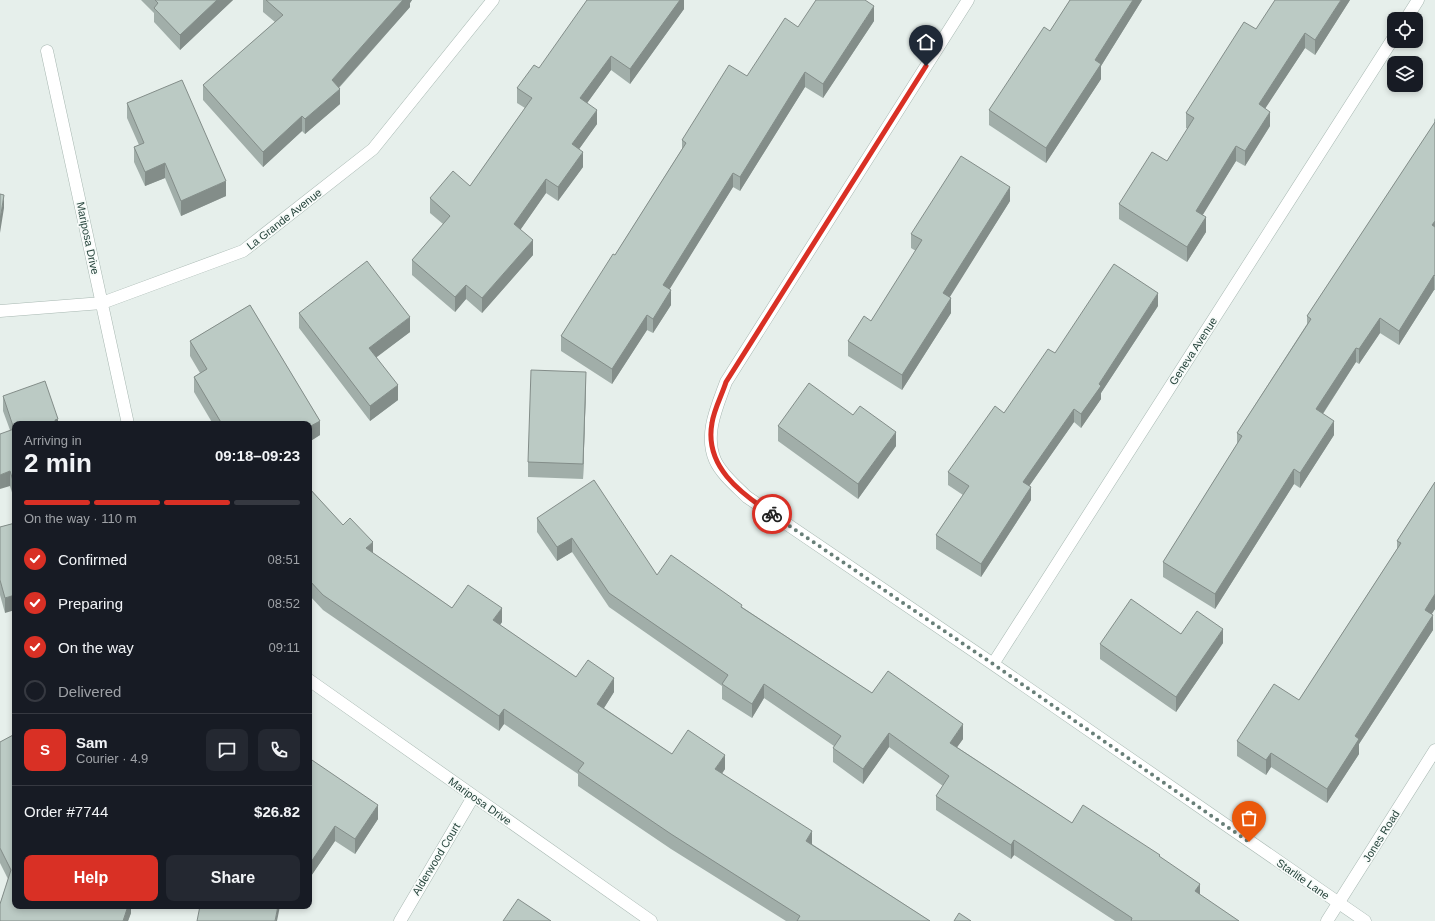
<!DOCTYPE html>
<meta charset="utf-8">
<style>
:root{--surface:#171b24;--page:#242831;--text:#f1f3f6;--muted:#9ea1a6;--line:#363941;--accent:#d93025}
body{margin:0;font-family:Helvetica,sans-serif;background:var(--page);color:var(--text);height:100vh;display:flex;flex-direction:column;font-size:15px;white-space:nowrap}
*{box-sizing:border-box;margin:0}
p{font-size:13px;color:var(--muted)}
.icon{flex:none;width:22px;height:22px;fill:none;stroke:currentColor;stroke-width:2;stroke-linecap:round;stroke-linejoin:round}
.map{position:relative;flex:1;overflow:hidden}
.side{position:absolute;left:12px;top:421px;width:300px;height:488px;display:flex;flex-direction:column;background:var(--surface);border-radius:8px;box-shadow:0 2px 6px #0003}
.side>*{flex:none}
.tools{position:absolute;left:1387px;top:12px;display:grid;gap:8px}
.tools a{display:grid;place-items:center;width:36px;height:36px;border-radius:8px;background:var(--surface);box-shadow:0 2px 6px #0003;font-size:20px}
.pin{position:absolute;display:grid;place-items:center;width:34px;height:34px;color:#fff;margin:-41px -17px;border-radius:50% 50% 50% 0;rotate:-45deg;box-shadow:0 0 4px #0007}
.pin .icon{rotate:45deg}
.courier{position:absolute;display:grid;place-items:center;width:40px;height:40px;margin:-20px;border:3px solid #d93025;border-radius:50%;background:#fff;color:#222;box-shadow:0 1px 5px #0007}
.summary em{font-style:normal;font-weight:800}
.summary div{display:flex;flex-direction:column-reverse}
.summary{display:flex;align-items:center;justify-content:space-between;height:68px;padding:0 12px}
h1{font-size:26px;font-weight:800;line-height:30px}
.bar{display:grid;grid-template-columns:repeat(4,1fr);gap:6px 4px;align-content:center;height:48px;padding:0 12px}
.bar i{height:5px;border-radius:3px;background:var(--line)}
.bar .on{background:var(--accent)}
.bar p{grid-column:span 4}
.line{display:flex;align-items:center;gap:10px;padding:0 12px;border-top:1px solid var(--line)}
.line div{flex:1}
.round{display:grid;place-items:center;flex:none;width:42px;height:42px;border-radius:8px;background:var(--page)}
ol{padding:0 12px;list-style:none}
li{display:flex;align-items:center;gap:12px;height:44px}
li p{margin-inline-start:auto}
li .icon{padding:4px;border-radius:50%;background:var(--accent);color:#fff;stroke-width:4}
li:last-child{color:var(--muted)}
li i{width:22px;height:22px;border:2px solid var(--line);border-radius:50%}
.button{display:flex;gap:8px;margin-top:auto;padding:8px 12px}
.button a{flex:1;height:46px;border-radius:8px;background:var(--accent);color:#fff;font-size:16px;font-weight:800;line-height:46px;text-align:center}
.button a+a{background:var(--page);color:var(--text)}
.map>svg:first-child{display:block}
.lines{fill:none;stroke-linecap:round;stroke-linejoin:round}
.minor-casing{stroke:#a8b8b2;stroke-width:13}
.tertiary-casing{stroke:#a8b8b2;stroke-width:13}
.minor{stroke:#fff;stroke-width:12}
.tertiary{stroke:#fff;stroke-width:12}
.wall{fill:#a1aea9}
.shaded-wall{fill:#838d89}
.building{fill:#bbcac4;stroke:#838d89}
.done{stroke:#687f78;stroke-width:4;stroke-dasharray:0 7.2}
.route{stroke:#d93025;stroke-width:5}
.labels{text-anchor:middle;dominant-baseline:central;stroke-width:3.5;stroke-linejoin:round;paint-order:stroke}
.street-label{font-size:11px;fill:#24423a;stroke:#f7fbf9}
</style>
<div class="map">
<svg width="1435" height="921" viewBox="0 0 1435 921">
<rect width="100%" height="100%" fill="#e6efeb"/>
<g class="lines">
<g class="minor-casing">
<path id="minor" d="M968 0 726 382C717 407 704 434 715 460 721 474 737 487 747 497L993 664 1365 921
M1406 19 1418 0
M47 51 128 424
M0 311 102 303 243 251 373 149 493 0
M993 664 1394 37
M309 680 651 921
M400 921 473 797"/>
</g>
<g class="tertiary-casing">
<path id="tertiary" d="M1327 921 1435 750"/>
</g>
<use href="#minor" class="minor"/>
<use href="#tertiary" class="tertiary"/>
</g>
<path class="wall" d="M141 0H233L180 50 154 22V13Z
M263 0H412L410 3V7L339 88 340 104 305 134 302 131 263 167 203 100V85L275 22 263 12Z
M684 0V9L630 84 611 70 587 103 597 124 579 149 583 167 558 201 546 193 520 230 533 255 482 313 466 299 455 312 412 275V260L443 224 430 213V198L470 186 525 108 517 103V88L539 68Z
M1070 0H1142L1101 66V79L1046 163 989 125V110L1050 31Z
M1350 0 1315 55 1305 48 1265 108 1270 126 1245 166 1236 161 1202 215 1206 232 1187 262 1119 219V204L1167 161 1188 129 1186 128V113L1256 29Z
M874 21 823 98 805 87 740 191 733 187 669 289 671 305 653 333 647 330 612 384 561 351V336L615 255 682 149V140L747 76 798 27Z
M127 103 226 196 181 216 165 178 145 186 134 162V147L139 145 127 118Z
M1435 118V290H1434L1399 345 1380 333 1359 364 1356 362 1323 414 1334 435 1300 488 1294 484 1215 609 1163 577V562L1237 444V433L1307 324V316L1434 124V120Z
M1010 201 949 297 951 313 902 390 848 356V341L871 321 916 251 911 248V234Z
M250 305 320 421V435L309 442V424H213L194 392V377L200 373 190 356V341Z
M1158 306 1101 393V399L1081 428 1074 422 1029 486 1031 500 981 577 936 549V535L963 495 948 485V472L1004 413 1055 353Z
M299 313 410 332 376 357 398 400 370 421 299 328Z
M586 386 583 479 528 477V462Z
M3 396 58 424H15V502L10 486V430L3 411Z
M778 426 896 446 858 499 778 441Z
M1435 482V609L1431 614 1433 630 1359 744V754L1327 803 1271 767 1266 775 1237 756V741L1299 700 1397 549V541Z
M309 488 343 525 373 553 452 608 502 622 500 625 576 677 614 692 604 708 672 754 725 769 722 773 812 844 930 921H786L671 849 578 786V774L504 724 499 731 323 610 309 595Z
M537 518 657 575 742 607 872 693 963 739 957 747 1072 823 1160 857 1200 895 1239 921H1115L1014 855 1011 859 936 810V796L943 786 889 747 863 784 833 762V748L834 746 764 698 752 718 722 699V686L609 607 572 552 557 561 537 532Z
M15 523 5 613 0 595V527Z
M1223 643 1176 712 1100 659V644Z
M15 734V906H131V913L128 921H0V904L8 879 0 863V742Z
M309 758 378 819 355 854 335 841 309 879Z"/>
<path class="shaded-wall" d="M217 0H233L180 50V35Z
M403 0H412L410 3V7L332 95V80Z
M677 0H684V9L630 84V69Z
M1133 0H1142L1101 66V79L1046 163V148L1095 60Z
M1341 0H1350L1315 55V40Z
M874 6V21L823 98V84Z
M1305 33V48L1259 118V104Z
M611 56V70L580 113V98Z
M805 72V87L740 191V177Z
M340 89V104L305 134V119Z
M597 110V124L572 159V144Z
M1270 112V126L1245 166V151Z
M302 116V131L263 167V152Z
M1236 146V161L1196 226V211Z
M583 152V167L558 201V187Z
M165 163V178L145 186V172Z
M733 173V187L663 300V285Z
M546 179V193L514 239V224Z
M226 181V196L181 216V201Z
M1010 187V201L943 308V293Z
M4 195V208L0 233V220Z
M1206 217V232L1187 262V247Z
M1435 221V236L1432 225Z
M533 240V255L482 313V298Z
M1434 275V290L1399 345V331Z
M466 285V299L455 312V297Z
M671 290V305L653 333V319Z
M1158 293V306L1101 393V399L1081 428V414L1099 384Z
M951 298V313L902 390V375Z
M647 315V330L612 384V369Z
M410 317V332L369 363V348Z
M1380 318V333L1359 364V349Z
M1356 348V362L1316 424V409Z
M586 372V386L583 479V464Z
M398 385V400L370 421V406Z
M1074 409V422L1023 495V482Z
M58 419V424H55V420Z
M320 421V435L309 442V427Z
M1334 421V435L1300 488V473Z
M896 432V446L858 499V484Z
M1294 469V484L1215 609V594Z
M10 471V486L0 489V475Z
M1031 487V500L981 577V564Z
M572 538V552L557 561V547Z
M373 542V557L366 548Z
M1435 594V609L1425 625V610Z
M15 595V610L5 613V598Z
M502 608V622L493 635V620Z
M1433 615V630L1359 744V754L1327 803V789L1355 736Z
M1223 629V643L1176 712V697Z
M614 678V692L597 719V704Z
M764 684V698L752 718V704Z
M504 709V724L499 731V716Z
M963 724V739L950 757V743Z
M889 733V747L863 784V769Z
M1271 753V767L1266 775V760Z
M725 755V769L715 784V769Z
M378 805V819L355 854V839Z
M335 826V841L309 879V865Z
M812 831V846L806 841Z
M1014 840V855L1011 859V845Z
M1200 884V898L1195 891Z
M128 906H131V913L128 921H123Z
M278 906H280L277 921H275Z"/>
<path class="building" d="M155 0H217L180 35 154 8 158 3Z
M266 0H403L332 80 340 89 305 119 302 116 263 152 203 85 283 15Z
M587 0H680L630 69 611 56 580 98 597 110 572 144 583 152 558 187 546 179 514 224 533 240 482 298 466 285 455 297 412 260 450 216 430 198 453 171 470 186 532 98 517 88 534 65 539 68Z
M816 0H865L874 6 823 84 805 72 740 177 733 173 663 285 671 290 653 319 647 315 612 369 561 336 613 254 615 255 686 143 682 140 729 65 747 76 785 18 798 27Z
M1070 0H1133L1095 60 1101 64 1046 148 989 110 1044 27 1050 31Z
M1275 0H1341L1315 40 1305 33 1259 104 1270 112 1245 151 1236 146 1196 211 1206 217 1187 247 1119 204 1152 152 1167 161 1194 118 1186 113 1244 22 1256 29Z
M182 80 226 181 181 201 165 163 145 172 134 147 144 143 127 103Z
M1435 122V221L1432 225 1435 227V276L1434 275 1399 331 1380 318 1359 349 1356 348 1316 409 1334 421 1300 473 1294 469 1215 594 1163 562 1242 436 1237 433 1311 319 1307 316Z
M961 156 1010 187 943 293 951 298 902 375 848 341 864 316 871 321 922 240 911 234Z
M0 194 4 195 0 220Z
M367 261 410 317 369 348 398 385 370 406 299 313Z
M1114 264 1158 293 1099 384 1101 386 1081 414 1074 409 1023 482 1031 487 981 564 936 535 969 486 948 472 995 406 1004 413 1048 349 1055 353Z
M250 305 320 421 309 427V424H222L194 377 207 369 190 341Z
M531 370 586 372 583 464 528 462Z
M45 381 58 419 55 420 56 424H15V487L10 471 0 475V434L14 429 3 396Z
M809 383 853 415 860 406 896 432 858 484 778 426Z
M594 480 657 575 671 555 742 605 741 607 872 693 888 671 963 724 950 743 1072 823 1083 805 1160 855 1159 856 1200 884 1195 891 1239 921H1131L1132 918 1014 840 1011 845 936 796 949 776 889 733 863 769 833 748 841 736 764 684 752 704 722 684 728 675 609 593 572 538 557 547 537 518Z
M1435 482V594L1425 610 1433 615 1355 736 1359 739 1327 789 1271 753 1266 760 1237 741 1274 684 1299 700 1401 543 1397 541Z
M309 488 343 525 350 518 373 542 366 548 452 608 468 585 502 608 493 620 576 677 588 660 614 678 597 704 672 754 688 730 725 755 715 769 812 831 806 841 930 921H797L800 916 671 834 578 771 584 763 504 709 499 716 323 595 309 580Z
M15 523V595L5 598 0 580V527Z
M1131 599 1181 634 1197 611 1223 629 1176 697 1100 644Z
M15 734V906H128L123 921H0V904L11 870 0 848V742Z
M309 758 378 805 355 839 335 826 309 865Z
M518 899 551 921H503Z
M200 906H278L275 921H197Z
M959 913 971 921H954Z"/>
<g class="lines">
<path class="done" d="M772 514 993 664 1249 842"/>
<path class="route" d="M772 514C740 493 704 466 712 423 714 409 722 395 726 382L926 66"/>
</g>
<g class="labels">
<g class="street-label">
<text transform="translate(284 219) rotate(-38)">La Grande Avenue</text>
<text transform="translate(88 238) rotate(78)">Mariposa Drive</text>
<text transform="translate(1193 351) rotate(-57)">Geneva Avenue</text>
<text transform="translate(480 801) rotate(35)">Mariposa Drive</text>
<text transform="translate(1381 836) rotate(-58)">Jones Road</text>
<text transform="translate(436 859) rotate(-59)">Alderwood Court</text>
<text transform="translate(1303 879) rotate(35)">Starlite Lane</text>
</g>
</g>
</svg>
<div class="tools">
<a><svg class="icon" aria-label="locate" viewBox="0 0 24 24"><circle cx="12" cy="12" r="6"/><path d="M12 2v4M12 18v4M2 12h4M18 12h4"/></svg></a>
<a><svg class="icon" aria-label="layers" viewBox="0 0 24 24"><path d="M12 4l9 5-9 5-9-5zM3 14l9 5 9-5"/></svg></a>
</div>
<div class="pin" style="left:1249px;top:842px;background:#ea580c"><svg class="icon" aria-label="bag" viewBox="0 0 24 24"><path d="M5 8h14l-1 12H6zM9 8a3 3 0 0 1 6 0"/></svg></div>
<div class="pin" style="left:926px;top:66px;background:#1f2937"><svg class="icon" aria-label="home" viewBox="0 0 24 24"><path d="M3 11l9-7 9 7M6 9v11h12V9"/></svg></div>
<div class="courier" style="left:772px;top:514px"><svg class="icon" aria-label="bike" viewBox="0 0 24 24"><circle cx="6" cy="16" r="4"/><circle cx="18" cy="16" r="4"/><path d="M6 16l4-8h5l3 8M10 8l3 8H6M13 5h3"/></svg></div>
<section class="side">
<div class="summary"><div><h1>2 min</h1><p>Arriving in</p></div><em>09:18–09:23</em></div>
<div class="bar"><i class="on"></i><i class="on"></i><i class="on"></i><i></i><p>On the way · 110 m</p></div>
<ol>
<li><svg class="icon" aria-label="check" viewBox="0 0 24 24"><path d="M5 12l5 5 9-10"/></svg>Confirmed<p>08:51</p></li>
<li><svg class="icon" aria-label="check" viewBox="0 0 24 24"><path d="M5 12l5 5 9-10"/></svg>Preparing<p>08:52</p></li>
<li><svg class="icon" aria-label="check" viewBox="0 0 24 24"><path d="M5 12l5 5 9-10"/></svg>On the way<p>09:11</p></li>
<li><i></i>Delivered</li>
</ol>
<div class="line" style="height:72px"><b class="round" style="background:var(--accent);color:#fff">S</b><div><b>Sam</b><p>Courier · 4.9</p></div><a class="round"><svg class="icon" aria-label="chat" viewBox="0 0 24 24"><path d="M4 5h16v11H9l-5 4z"/></svg></a><a class="round"><svg class="icon" aria-label="phone" viewBox="0 0 24 24"><path d="M5 4h4l2 5-3 2q2 4 5 5l2-3 5 2v4C11 20 4 13 5 4z"/></svg></a></div>
<div class="line" style="height:52px"><div>Order #7744</div><b>$26.82</b></div>
<div class="button"><a>Help</a><a>Share</a></div>
</section>
</div>
